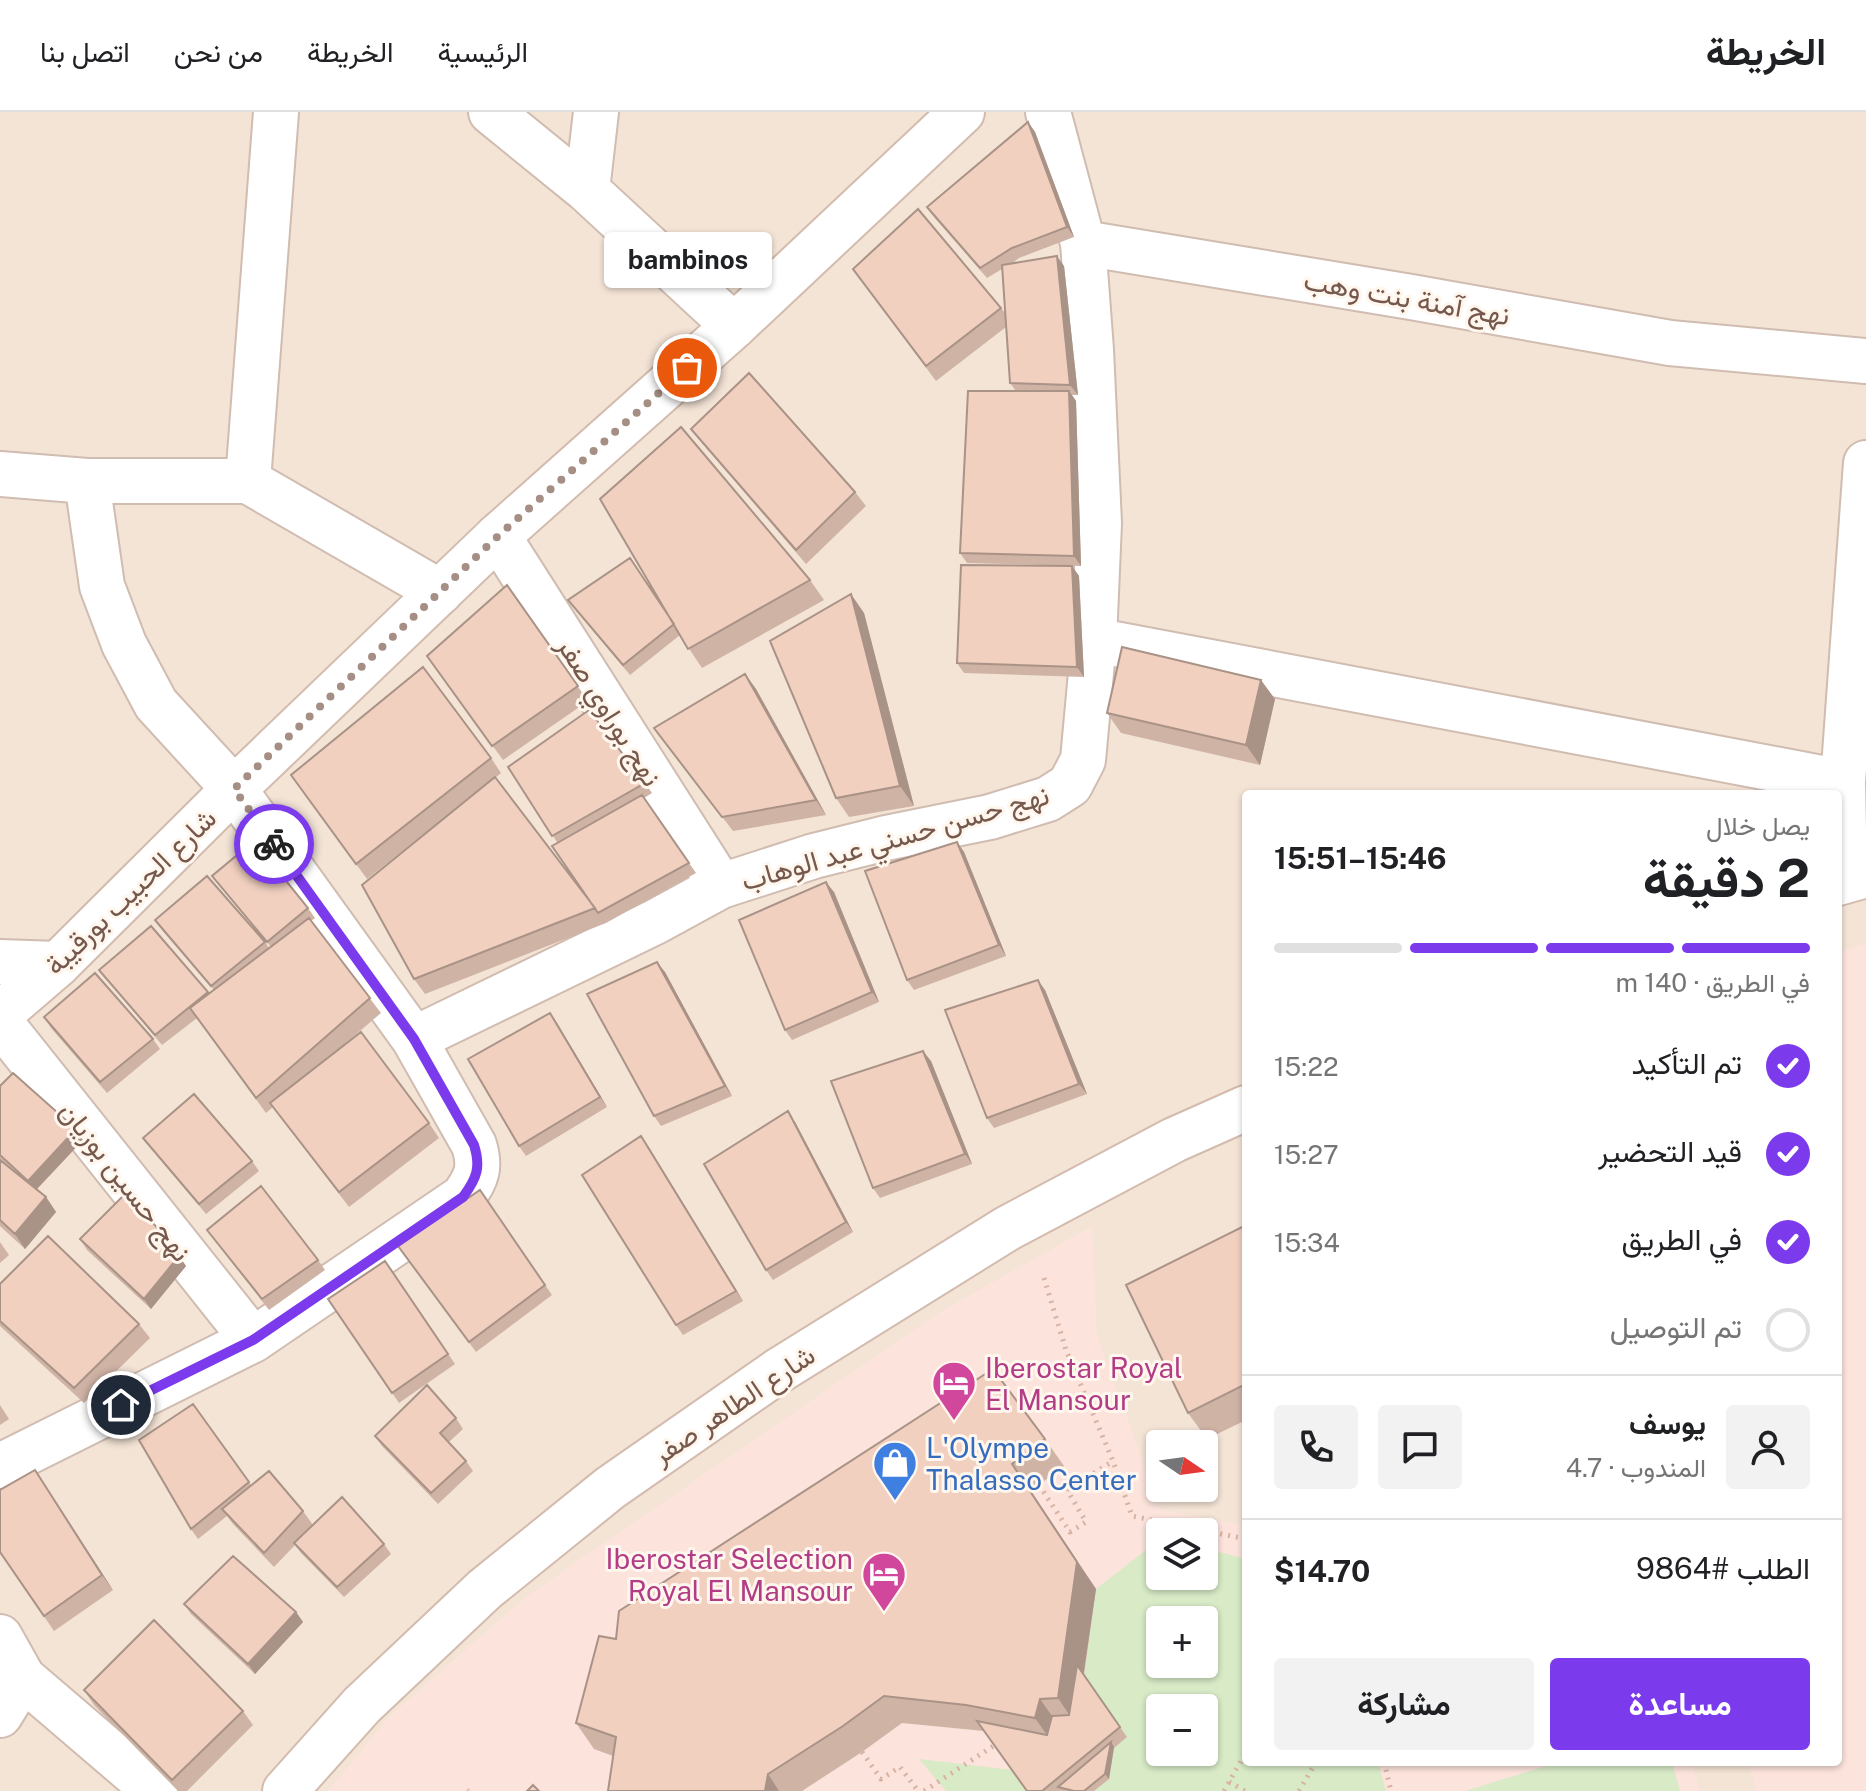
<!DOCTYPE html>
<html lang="ar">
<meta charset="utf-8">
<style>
:root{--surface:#fff;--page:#f2f2f2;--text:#202124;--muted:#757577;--line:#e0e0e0;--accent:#7c3aed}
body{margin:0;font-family:"Public Sans",Vazirmatn,sans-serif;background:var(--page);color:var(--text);direction:rtl;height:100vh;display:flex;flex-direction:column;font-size:30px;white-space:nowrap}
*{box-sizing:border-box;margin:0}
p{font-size:26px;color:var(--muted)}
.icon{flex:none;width:44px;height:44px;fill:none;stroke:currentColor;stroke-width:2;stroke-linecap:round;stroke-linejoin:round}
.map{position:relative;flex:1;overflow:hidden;direction:ltr}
.drawer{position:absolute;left:1242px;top:678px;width:600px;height:976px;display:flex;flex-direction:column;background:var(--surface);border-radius:8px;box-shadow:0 2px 6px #0004;direction:rtl}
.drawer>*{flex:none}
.needle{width:52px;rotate:103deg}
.fabs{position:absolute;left:1146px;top:1318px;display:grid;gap:16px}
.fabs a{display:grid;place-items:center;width:72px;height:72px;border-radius:8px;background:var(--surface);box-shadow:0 2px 6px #0004;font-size:40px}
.pin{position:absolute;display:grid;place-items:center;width:68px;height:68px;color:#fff;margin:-34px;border:4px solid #fff;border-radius:50%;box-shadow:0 2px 8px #0007}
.courier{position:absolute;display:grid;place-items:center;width:80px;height:80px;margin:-40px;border:6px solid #7c3aed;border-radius:50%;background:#fff;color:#222;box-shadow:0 2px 10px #0007}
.bubble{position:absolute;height:56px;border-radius:8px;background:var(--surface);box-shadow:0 2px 6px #0004;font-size:26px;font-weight:700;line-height:56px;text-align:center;direction:rtl}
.summary em{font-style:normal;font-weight:700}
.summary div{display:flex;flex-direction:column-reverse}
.summary{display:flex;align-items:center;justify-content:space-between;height:136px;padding:0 32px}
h1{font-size:52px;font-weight:700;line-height:60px}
.bar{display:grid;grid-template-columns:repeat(4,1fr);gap:12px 8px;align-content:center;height:96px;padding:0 32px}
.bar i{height:10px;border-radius:6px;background:var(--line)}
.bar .on{background:var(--accent)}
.bar p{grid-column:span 4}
.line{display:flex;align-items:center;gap:20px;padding:0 32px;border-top:2px solid var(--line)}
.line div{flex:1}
.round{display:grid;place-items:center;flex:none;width:84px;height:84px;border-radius:8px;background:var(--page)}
ol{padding:0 32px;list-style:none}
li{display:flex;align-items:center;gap:24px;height:88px}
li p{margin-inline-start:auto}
li .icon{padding:8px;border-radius:50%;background:var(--accent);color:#fff;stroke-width:4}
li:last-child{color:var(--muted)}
li i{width:44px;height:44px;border:4px solid var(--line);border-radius:50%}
.action{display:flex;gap:16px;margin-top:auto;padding:16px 32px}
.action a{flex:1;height:92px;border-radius:8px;background:var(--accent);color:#fff;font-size:32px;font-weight:700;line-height:92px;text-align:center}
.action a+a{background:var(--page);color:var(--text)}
header{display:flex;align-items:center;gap:48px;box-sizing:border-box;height:112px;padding:0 40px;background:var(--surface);border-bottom:2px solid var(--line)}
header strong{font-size:38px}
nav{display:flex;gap:44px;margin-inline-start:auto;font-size:28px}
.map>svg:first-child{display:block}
.residential{fill:#f4e4d6;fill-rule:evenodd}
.commercial{fill:#fce3dc;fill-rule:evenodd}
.green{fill:#d8eac6;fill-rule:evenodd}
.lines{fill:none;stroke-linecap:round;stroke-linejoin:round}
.street-casing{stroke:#d0bcb0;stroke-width:48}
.secondary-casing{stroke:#d3bbae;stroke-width:48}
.path{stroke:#d7b3a3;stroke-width:5;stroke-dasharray:2 6;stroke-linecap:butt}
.street{stroke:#fff;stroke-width:44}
.secondary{stroke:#fff;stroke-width:44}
.wall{fill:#cfb3a5}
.shaded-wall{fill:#a99286}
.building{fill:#f1d0c0;stroke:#a99286;stroke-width:2}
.done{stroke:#a58e83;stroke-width:8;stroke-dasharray:0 14.4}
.route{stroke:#7c3aed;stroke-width:10}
.labels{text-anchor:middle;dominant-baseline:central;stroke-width:6;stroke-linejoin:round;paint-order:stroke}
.street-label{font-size:28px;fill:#76584c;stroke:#fff7ee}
.hotel-label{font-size:28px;fill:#b23c85;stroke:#fff7ee;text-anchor:start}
.shop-label{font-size:28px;fill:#366cbe;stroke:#fff7ee;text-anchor:start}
</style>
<header>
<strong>الخريطة</strong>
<nav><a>الرئيسية</a><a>الخريطة</a><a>من نحن</a><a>اتصل بنا</a></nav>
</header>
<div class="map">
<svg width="1866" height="1679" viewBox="0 0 1866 1679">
<rect width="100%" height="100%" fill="#fcf3e8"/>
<path class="residential" d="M0 0H1866V1679H0ZM1246 682H1838V1650H1246ZM1160 1332H1204V1376H1160ZM1160 1420H1204V1464H1160ZM1160 1508H1204V1552H1160ZM1160 1596H1204V1640H1160Z"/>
<path class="commercial" d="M1866 831V1679H1757L1748 1650H1838V841Z
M1092 1114 1097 1223 1160 1397 1246 1414V1650H1691L1700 1679H328L391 1603 527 1484 940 1200ZM1160 1420H1204V1464H1160ZM1160 1508H1204V1552H1160ZM1160 1596H1204V1640H1160Z"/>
<path class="green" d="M1160 1427V1464H1204V1436L1246 1447V1650H1378L1386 1679H1094L1109 1667 1114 1635 1127 1625 1084 1563 1096 1477ZM1160 1508H1204V1552H1160ZM1160 1596H1204V1640H1160Z
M919 1647 1012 1658 1027 1679H946Z
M1559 1650H1672L1680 1679H1465Z"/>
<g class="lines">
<g class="street-casing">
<path id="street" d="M491 0 587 78 734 214
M1048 0 1083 131 1411 185 1670 231 1866 249
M587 78 596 0
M1083 131 1091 238 1099 411 1094 528 1843 670
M0 362 87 369H248L276 0
M248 369 440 480
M498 424 721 774
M1845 768 1843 670 1866 351
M0 850 58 852
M0 910 253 1228
M414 927 655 810 721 774 814 744 886 726 990 705 1048 687 1070 673 1083 648 1094 528
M0 1354 253 1228 463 1085C477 1066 481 1055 474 1033L414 927 234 677 156 592 124 532 102 474 87 369
M0 1525 23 1566 155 1679
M0 1603 23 1566"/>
</g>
<g class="secondary-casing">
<path id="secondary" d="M1838 771 1866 763
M0 902 58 852 234 677 498 424 734 214 962 0
M285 1679 362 1593 485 1477 610 1376 778 1259 1008 1116 1174 1028 1246 996"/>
</g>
<path class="path" d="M1044 1166 1066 1238 1113 1349 1132 1404 1246 1427
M1039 1373 1070 1420 1086 1410 1067 1378 1113 1349
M862 1640 881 1667 900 1655 918 1679
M1384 1650 1391 1679
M1229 1670 1245 1679
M467 1678 468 1679
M924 1679 995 1633
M1224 1679 1246 1640
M1299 1679 1316 1650"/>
<use href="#street" class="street"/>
<use href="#secondary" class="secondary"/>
</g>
<path class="wall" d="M1028 10 1035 20 1074 125 1019 146 1011 152 1064 154 1078 283H1072L1076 289 1081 454 967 451 960 441 1016 279 1010 271 1006 215 936 269 853 157 1001 196 1005 201 1002 157 987 166 934 105 927 95Z
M691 317 855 380 866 394 806 452 702 331Z
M1072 454 1079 464 1084 565 964 561 957 551Z
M810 468 824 488 702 556 680 523 630 563 568 488 664 495Z
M507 473 588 589 503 648 427 544Z
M864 501 914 694 849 705 836 686Z
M745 562 756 577 826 703 733 719 654 616Z
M1275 587 1260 653 1121 621 1107 601Z
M491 646 501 661 495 666 598 800 557 730 508 655 645 671 652 681 644 686 696 761 606 811 425 882 414 867 448 703 367 767 291 663Z
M957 730 964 740 1006 844 914 878 907 868Z
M212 764 308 796 315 806 311 809 381 901 333 942 429 1011 439 1026 349 1095 273 995 266 1001 197 906 162 933 99 858 151 814 209 882 214 878 162 818 155 808 265 830 269 836 271 835Z
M834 780 879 890 792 928 785 918Z
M665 860 732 984 661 1014 654 1004Z
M1045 878 1087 982 994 1016 987 1006Z
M44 905 153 927 160 937 107 981 51 916Z
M557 911 607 995 526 1044 519 1034Z
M931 949 972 1052 880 1086 873 1076Z
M0 974 83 1028 37 1077 46 1085 56 1100 25 1137 0 1114Z
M795 1010 853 1120 773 1168 766 1158Z
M143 1026 252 1049 259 1059 206 1102Z
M648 1034 743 1189 683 1223 676 1213Z
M480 1078 552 1183 476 1240 398 1134Z
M1246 1113V1308L1207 1327 1188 1301Z
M207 1118 318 1148 325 1158 269 1198Z
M80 1127 179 1144 186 1154 151 1197 87 1138Z
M0 1130 9 1143 0 1151Z
M385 1149 455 1252 399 1291 328 1187Z
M0 1172 139 1212 150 1226 84 1291 0 1214Z
M193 1292 251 1373 303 1399 313 1413 384 1432 391 1442 344 1485 301 1441 295 1433 274 1455 233 1412 227 1404 198 1427 191 1417Z
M0 1293 9 1307 0 1313Z
M456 1306 463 1317 449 1330 466 1349 473 1359 438 1392 382 1334 375 1324Z
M1045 1327 1064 1354 1031 1379 1096 1477 1084 1563 1127 1625 1114 1636 1109 1667 1094 1679H1027L984 1619 902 1611 862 1640 802 1679H608L613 1644 594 1637 576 1611 616 1527Z
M45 1373 113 1478 54 1519 0 1440Z
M184 1492 296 1500 303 1510 255 1562 191 1502Z
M84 1578 243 1599 253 1613 187 1679H178L94 1593Z"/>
<path class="shaded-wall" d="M1028 10 1035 20 1074 125 1067 115Z
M1057 144 1064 154 1078 283 1070 273Z
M1069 279 1076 289 1081 454 1074 444Z
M1072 454 1079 464 1084 565 1077 555Z
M851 482 864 501 914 694 900 674Z
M745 562 756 577 826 703 816 688Z
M1261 568 1275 587 1260 653 1246 633Z
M957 730 964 740 1006 844 999 833Z
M826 770 834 780 879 890 872 880Z
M657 850 665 860 732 984 725 974Z
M1038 868 1045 878 1087 982 1079 972Z
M550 901 557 911 607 995 600 985Z
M923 939 931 949 972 1052 965 1042Z
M788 999 795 1010 853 1120 846 1110Z
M76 1017 83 1028 35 1079 28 1069Z
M641 1024 648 1034 743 1189 736 1179Z
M46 1085 56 1100 25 1137 15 1122Z
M179 1144 186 1154 151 1197 144 1187Z
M1012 1352 1096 1477 1076 1613 1058 1586Z
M35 1358 45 1373 113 1478 102 1463Z
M296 1500 303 1510 255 1562 248 1552Z
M1040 1587 1059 1614 1054 1633 1035 1606Z
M1111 1630 1114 1635 1109 1667 1105 1662Z
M768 1662 779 1679H765Z"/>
<path class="building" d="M1028 10 1067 115 1012 136 980 156 927 95Z
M918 97 1001 196 926 254 853 157Z
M1057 144 1070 273 1010 271 1002 153Z
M749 261 855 380 796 438 691 317Z
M968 279H1069L1074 444 960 441Z
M681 315 810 468 688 537 600 387Z
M630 446 674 512 623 553 568 488Z
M961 453 1072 454 1077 555 957 551Z
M507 473 578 574 492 634 427 544Z
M851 482 900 674 836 686 770 529Z
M1122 535 1261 568 1246 633 1107 601Z
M423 555 491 646 356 752 291 663Z
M745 562 816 688 722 705 654 616Z
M589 598 645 671 552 724 508 655Z
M495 665 595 796 414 867 362 773Z
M642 683 689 751 598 801 552 734Z
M254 729 308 796 267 830 212 764Z
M957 730 999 833 907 868 865 759Z
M207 764 265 830 211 874 155 808Z
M826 770 872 880 785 918 739 808Z
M309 806 370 886 256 986 190 896Z
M151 814 208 880 155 923 99 858Z
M657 850 725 974 654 1004 587 882Z
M95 861 153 927 100 970 44 905Z
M1038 868 1079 972 987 1006 945 898Z
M550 901 600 985 519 1034 468 947Z
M361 920 429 1011 339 1080 270 991Z
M923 939 965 1042 873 1076 831 969Z
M13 961 76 1017 28 1069 0 1043V974Z
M194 982 252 1049 199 1092 143 1026Z
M788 999 846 1110 766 1158 704 1052Z
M641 1024 736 1179 676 1213 582 1063Z
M0 1048 46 1085 15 1122 0 1108Z
M261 1074 318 1148 262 1187 207 1118Z
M480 1078 545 1173 469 1230 398 1134Z
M128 1079 179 1144 144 1187 80 1127Z
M1246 1113V1272L1188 1301 1126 1173Z
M48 1124 139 1212 74 1276 0 1209V1172Z
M385 1149 448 1242 392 1281 328 1187Z
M993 1257 1045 1327 1012 1352 1077 1450 1058 1586 1040 1587 1035 1606 966 1593 884 1584 843 1614 768 1662 765 1679H608L616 1625 576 1611 599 1524 616 1527 619 1499Z
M427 1273 456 1306 440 1321 466 1349 431 1381 375 1324Z
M193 1292 249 1370 191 1417 139 1328Z
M35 1358 102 1463 44 1504 0 1440V1378Z
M269 1359 303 1399 264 1441 222 1397Z
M342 1385 384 1432 337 1475 294 1431Z
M233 1444 296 1500 248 1552 184 1492Z
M154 1508 243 1599 172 1668 84 1578Z
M1077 1553 1120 1615 1042 1679H1027L977 1609 1047 1623 1052 1604 1069 1603Z
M1111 1630 1105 1662 1084 1679H1074L1058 1675Z
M533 1673 539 1679H527Z"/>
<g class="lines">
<path class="done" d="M274 732 234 677 498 424 687 256"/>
<path class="route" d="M121 1293 253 1228 463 1085C477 1066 481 1055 474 1033L414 927 274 732"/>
</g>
<defs>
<g id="hotel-pin" transform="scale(2.3)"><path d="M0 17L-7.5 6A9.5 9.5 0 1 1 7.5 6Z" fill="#d1479c" stroke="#fff7ee"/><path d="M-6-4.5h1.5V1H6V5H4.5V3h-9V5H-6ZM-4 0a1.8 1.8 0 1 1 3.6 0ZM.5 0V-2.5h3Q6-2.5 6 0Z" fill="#fff"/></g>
<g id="shop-pin" transform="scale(2.3)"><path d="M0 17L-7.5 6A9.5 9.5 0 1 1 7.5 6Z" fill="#3f7fe0" stroke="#fff7ee"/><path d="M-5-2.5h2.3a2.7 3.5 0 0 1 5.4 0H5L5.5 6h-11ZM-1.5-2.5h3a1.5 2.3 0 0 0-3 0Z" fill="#fff"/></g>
</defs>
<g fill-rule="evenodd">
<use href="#hotel-pin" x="954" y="1271"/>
<use href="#shop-pin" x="895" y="1351"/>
<use href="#hotel-pin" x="884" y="1462"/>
</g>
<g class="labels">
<g class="street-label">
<text transform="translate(1407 185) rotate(10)">نهج آمنة بنت وهب</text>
<text transform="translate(610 599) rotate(58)">نهج بوراوي صفر</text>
<text transform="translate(895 725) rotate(-16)">نهج حسن حسني عبد الوهاب</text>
<text transform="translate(130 779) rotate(-44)">شارع الحبيب بورقيبة</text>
<text transform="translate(126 1069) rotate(52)">نهج حسين بوزيان</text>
<text transform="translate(733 1292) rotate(-34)">شارع الطاهر صفر</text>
</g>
<g class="hotel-label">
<text x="985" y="1255">Iberostar Royal<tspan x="985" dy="32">El Mansour</tspan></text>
<text x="853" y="1446" text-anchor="end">Iberostar Selection<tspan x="853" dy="32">Royal El Mansour</tspan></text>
</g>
<g class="shop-label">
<text x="926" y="1335">L'Olympe<tspan x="926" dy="32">Thalasso Center</tspan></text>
</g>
</g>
</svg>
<div class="fabs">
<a><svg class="needle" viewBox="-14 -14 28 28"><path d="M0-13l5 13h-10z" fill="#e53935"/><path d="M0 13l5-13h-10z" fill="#757577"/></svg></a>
<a><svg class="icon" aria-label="layers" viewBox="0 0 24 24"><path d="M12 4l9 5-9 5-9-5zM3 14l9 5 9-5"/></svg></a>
<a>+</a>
<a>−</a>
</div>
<div class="pin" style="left:687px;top:256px;background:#ea580c"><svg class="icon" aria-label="bag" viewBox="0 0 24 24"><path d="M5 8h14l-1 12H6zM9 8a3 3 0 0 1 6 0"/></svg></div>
<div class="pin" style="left:121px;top:1293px;background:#1f2937"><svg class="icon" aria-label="home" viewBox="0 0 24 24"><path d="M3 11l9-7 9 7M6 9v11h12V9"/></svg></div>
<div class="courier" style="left:274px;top:732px"><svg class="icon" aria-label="bike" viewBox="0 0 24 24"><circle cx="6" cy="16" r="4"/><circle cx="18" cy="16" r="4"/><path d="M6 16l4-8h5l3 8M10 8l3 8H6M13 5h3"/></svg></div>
<div class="bubble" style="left:604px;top:120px;width:168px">bambinos</div>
<section class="drawer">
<div class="summary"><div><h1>2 دقيقة</h1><p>يصل خلال</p></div><em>15:46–15:51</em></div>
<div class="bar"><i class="on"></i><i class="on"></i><i class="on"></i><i></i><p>في الطريق · 140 m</p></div>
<ol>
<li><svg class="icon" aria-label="check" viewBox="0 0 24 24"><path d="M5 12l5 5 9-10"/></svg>تم التأكيد<p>15:22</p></li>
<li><svg class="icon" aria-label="check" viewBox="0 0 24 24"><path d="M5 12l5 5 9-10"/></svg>قيد التحضير<p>15:27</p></li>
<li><svg class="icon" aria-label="check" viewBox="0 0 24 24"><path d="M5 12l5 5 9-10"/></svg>في الطريق<p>15:34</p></li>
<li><i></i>تم التوصيل</li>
</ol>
<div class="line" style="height:144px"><a class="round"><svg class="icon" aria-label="person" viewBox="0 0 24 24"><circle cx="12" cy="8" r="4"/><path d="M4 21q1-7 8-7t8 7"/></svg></a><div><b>يوسف</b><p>المندوب · 4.7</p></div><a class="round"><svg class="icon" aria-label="chat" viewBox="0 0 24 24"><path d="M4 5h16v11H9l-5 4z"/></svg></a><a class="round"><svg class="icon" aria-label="phone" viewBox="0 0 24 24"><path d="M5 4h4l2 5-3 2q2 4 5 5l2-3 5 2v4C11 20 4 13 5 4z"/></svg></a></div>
<div class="line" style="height:104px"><div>الطلب #9864</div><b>$14.70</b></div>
<div class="action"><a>مساعدة</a><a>مشاركة</a></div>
</section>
</div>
